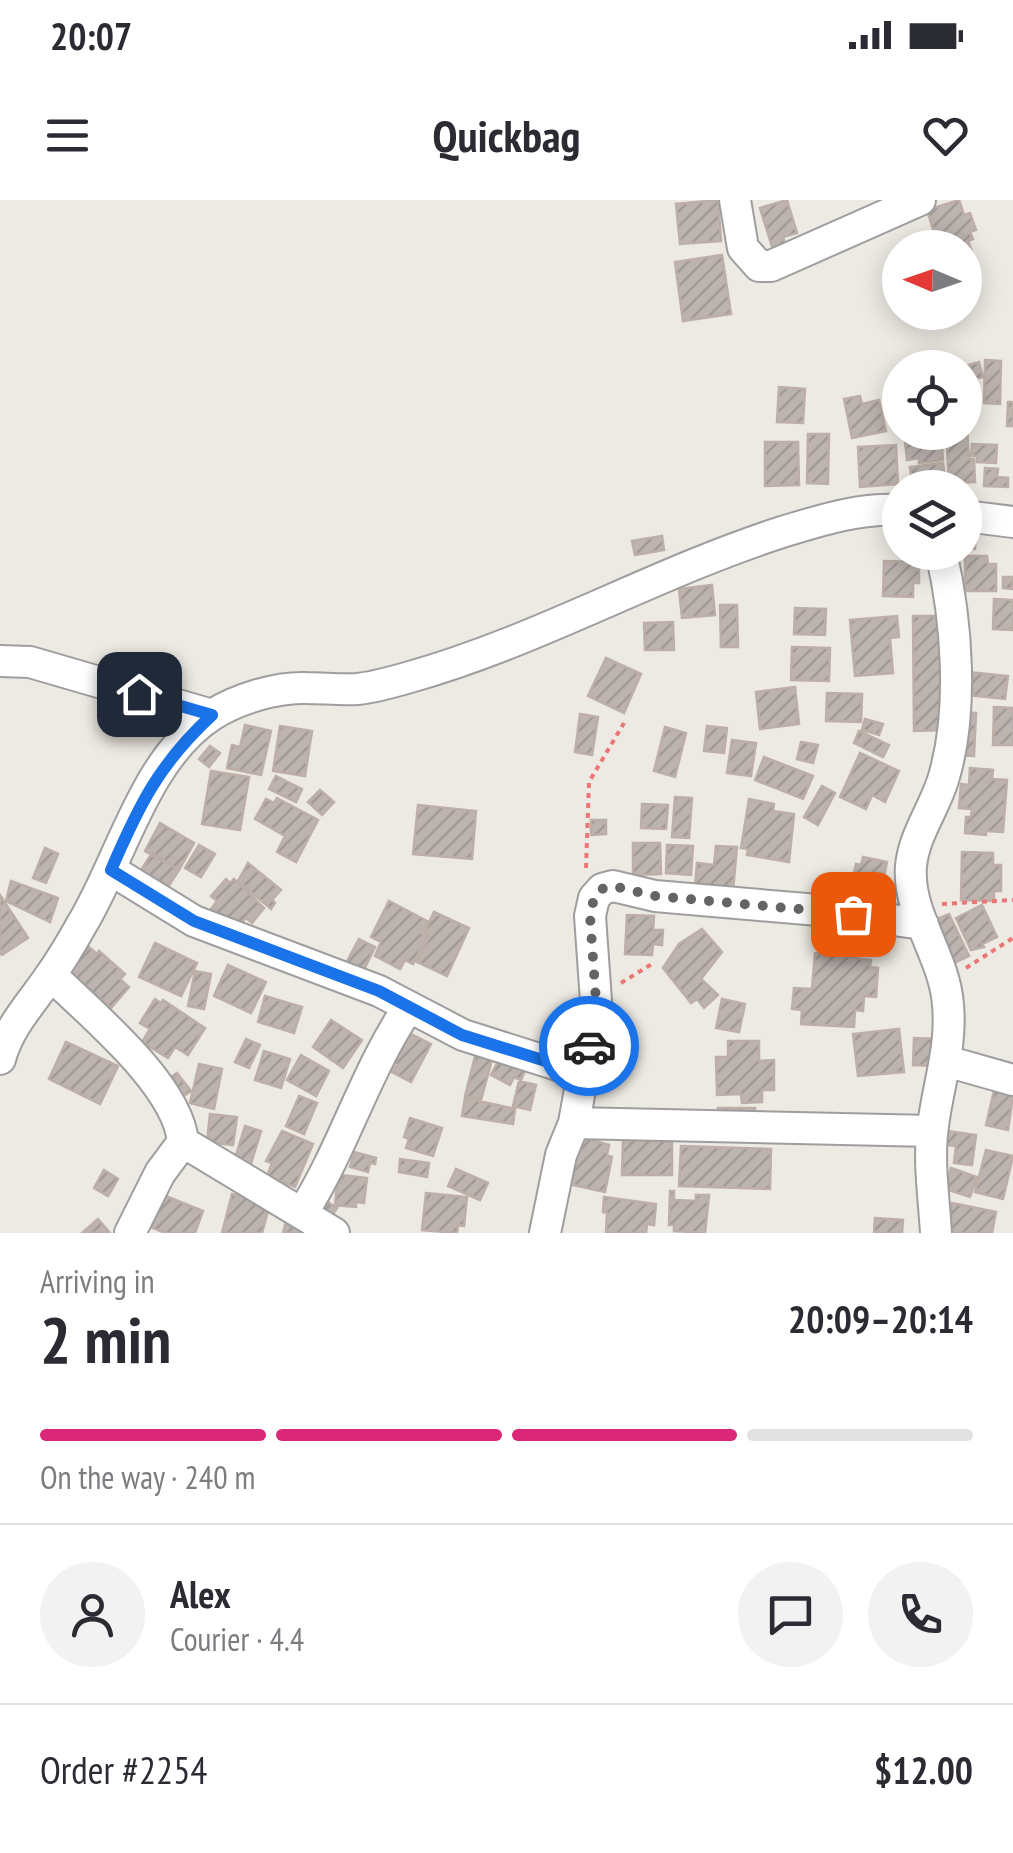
<!DOCTYPE html>
<meta charset="utf-8">
<style>
:root{--surface:#fff;--page:#f2f2f3;--text:#2b2b33;--muted:#7c7c81;--line:#e1e1e2;--accent:#db2777}
body{margin:0;font-family:"PT Sans Narrow",sans-serif;background:var(--page);color:var(--text);height:100vh;display:flex;flex-direction:column;font-size:38px;white-space:nowrap}
*{box-sizing:border-box;margin:0}
p{font-size:32px;color:var(--muted)}
.icon{flex:none;width:55px;height:55px;fill:none;stroke:currentColor;stroke-width:2;stroke-linecap:round;stroke-linejoin:round}
.map{position:relative;height:1033px;overflow:hidden}
.details{display:flex;flex-direction:column;background:var(--surface);flex:1}
.details>*{flex:none}
.needle{width:65px;rotate:272deg}
.buttons{position:absolute;left:882px;top:30px;display:grid;gap:20px}
.buttons a{display:grid;place-items:center;width:100px;height:100px;border-radius:50%;background:var(--surface);box-shadow:0 5px 25px #0003;font-size:50px}
.pin{position:absolute;display:grid;place-items:center;width:85px;height:85px;color:#fff;margin:-42px;border-radius:20px;box-shadow:0 5px 15px #0006}
.courier{position:absolute;display:grid;place-items:center;width:100px;height:100px;margin:-50px;border:8px solid #1a73e8;border-radius:50%;background:#fff;color:#222;box-shadow:0 2px 12px #0007}
.overview em{font-style:normal;font-weight:600}
.overview div{display:flex;flex-direction:column-reverse}
.overview{display:flex;align-items:center;justify-content:space-between;height:170px;padding:0 40px}
h1{font-size:65px;font-weight:600;line-height:75px}
.bar{display:grid;grid-template-columns:repeat(4,1fr);gap:15px 10px;align-content:center;height:120px;padding:0 40px}
.bar i{height:12px;border-radius:8px;background:var(--line)}
.bar .on{background:var(--accent)}
.bar p{grid-column:span 4}
.line{display:flex;align-items:center;gap:25px;padding:0 40px;border-top:2px solid var(--line)}
.line div{flex:1}
.round{display:grid;place-items:center;flex:none;width:105px;height:105px;border-radius:52px;background:var(--page)}
.status{display:flex;justify-content:space-between;align-items:center;height:70px;padding:0 50px;background:var(--surface);direction:ltr}
.status svg{height:28px;fill:currentColor}
header{display:flex;justify-content:space-between;align-items:center;height:130px;padding:0 40px;background:var(--surface);font-size:45px;font-weight:600}
.map>svg:first-child{display:block}
.building{fill:url(#building-hatch);stroke:#bdafa7;stroke-width:2.5}
.lines{fill:none;stroke-linecap:round;stroke-linejoin:round}
.minor-casing{stroke:#9e9e9e;stroke-width:34}
.path{stroke:#eb7676;stroke-width:4;stroke-dasharray:5 5;stroke-linecap:butt}
.minor{stroke:#fff;stroke-width:30}
.done{stroke:#666462;stroke-width:10;stroke-dasharray:0 18}
.route{stroke:#1a73e8;stroke-width:12}
</style>
<div class="status"><b>20:07</b><svg viewBox="0 0 49 12"><path d="M0 12V9h3v3zM5 12V6h3v6zM10 12V3h3v9zM15 12V0h3v12zM26 1h20v11H26zM47 4h2v5h-2z"/></svg></div>
<header><svg class="icon" aria-label="menu" viewBox="0 0 24 24"><path d="M4 6h16M4 12h16M4 18h16"/></svg>Quickbag<svg class="icon" aria-label="heart" viewBox="0 0 24 24"><path d="M12 20l-8-8c-3-5 5-10 8-4 3-6 11-1 8 4z"/></svg></header>
<div class="map">
<svg width="1013" height="1033" viewBox="0 0 1013 1033">
<defs>
<pattern id="building-hatch" width="6" height="6" patternUnits="userSpaceOnUse" patternTransform="scale(2.5)"><rect width="6" height="6" fill="#bdb4b0"/><path d="M-1 1l2-2M0 6l6-6M5 7l2-2" fill="none" stroke="#a29a97"/></pattern>
</defs>
<rect width="100%" height="100%" fill="#ede9e3"/>
<path class="building" d="M718 0 721 41 680 44 676 4Z
M787 0 797 33 783 37 786 46 773 50 760 8Z
M959 0 964 15 970 13 976 30 970 32 973 39 968 41 972 52 965 54V48H939L927 10Z
M722 55 731 114 683 121 675 62Z
M985 160 1001 161 1000 204 984 203Z
M979 162 983 177 965 181V168H958Z
M779 187 805 189 803 223 777 222Z
M860 196 862 204 879 200 886 231 852 238 844 199Z
M900 198V219L890 220 888 199Z
M1008 202H1013V226H1007Z
M967 229 969 259H974L975 282 949 283 946 232H965Z
M904 232H941L943 260 919 263V258L907 260Z
M808 234H829L828 284 807 283Z
M765 242H798L799 285 765 286Z
M972 244 997 245 996 263 977 262V256H971Z
M896 245 898 284 860 287 858 247Z
M943 263 945 277 912 282 910 267Z
M985 268 998 269 997 277 1008 278V287L984 286Z
M965 331 976 332 975 349 965 348Z
M662 336 664 350 635 355 632 341Z
M965 356H987L988 364H996V391H965Z
M884 361 919 362V383H913V397L883 396Z
M1003 377H1013V389L1003 388Z
M712 385 715 415 682 418 679 389Z
M994 399 1013 400V430L993 429Z
M720 405H737L738 447H721Z
M795 408 826 409 825 435 794 434Z
M897 416 899 437 890 438 893 473 855 476 850 420Z
M913 416H942L943 530 914 531Z
M673 422 674 450H645L644 423Z
M792 447 830 448 829 481 791 480Z
M606 458 641 474 624 513 588 496Z
M968 472 1008 476 1005 499 966 495Z
M795 487 799 524 760 529 756 492Z
M827 493 862 494 861 522 826 521Z
M994 507 1013 508V545H993Z
M955 512 976 513 974 556 953 555Z
M580 514 598 517 592 555 575 552Z
M865 519 883 524 879 535 862 530Z
M245 525 271 531 261 575 227 568 232 545 240 547Z
M280 526 312 531 305 576 273 571Z
M707 526 727 528 724 553 704 551Z
M665 527 686 533 675 577 654 571Z
M859 531 889 545 883 557 854 543Z
M732 540 756 543 751 576 727 573Z
M801 542 818 545 813 563 797 559Z
M210 546 220 553 209 567 199 559Z
M860 553 899 571 885 602 872 595 866 609 840 597Z
M764 557 813 576 803 599 755 580Z
M970 568 993 570 992 579 1007 580 1003 632 986 631V635L965 633 966 617H971L972 609 959 608 961 584 969 585Z
M211 571 249 577 240 630 202 624Z
M276 576 302 589 296 602 269 589Z
M822 586 835 593 818 625 804 617Z
M320 590 334 602 322 615 308 602Z
M675 597 692 598 689 638 672 637Z
M277 598 318 620 296 662 277 652 285 636 255 619 266 599 274 603Z
M749 599 774 604 773 611 794 614 789 662 747 655 748 649 741 648Z
M642 604 668 605 666 629 641 628Z
M418 605 476 611 472 659 413 654Z
M591 620H606V634L591 635Z
M160 623 194 643 179 670 145 651Z
M633 643H660L661 674 633 675Z
M199 645 215 654 201 677 185 668Z
M667 645 693 646 691 675 666 673Z
M716 646 737 647 733 690 695 686 697 663 714 665Z
M45 648 58 654 46 683 33 678Z
M962 652 993 653V665H1001V691H994V701L961 700Z
M152 653 179 670 168 687 141 670Z
M863 657 887 662 877 710 847 703 856 664 861 665Z
M248 663 281 690 272 700 275 703 271 709 238 681Z
M226 679 230 683 234 679 264 708 252 723 246 718 236 729 211 709 217 701 211 696Z
M11 681 58 698 50 722 6 701Z
M0 695 28 738 2 755 0 753Z
M389 701 427 721 421 733 427 737 413 764 405 760 400 769 375 756 381 742 371 737Z
M982 705 997 737 982 744 984 747 971 750 956 718Z
M434 712 469 728 447 776 417 762 430 735 424 733Z
M949 714 969 756 948 766 935 720Z
M627 715 654 716 653 730H663L662 745 653 744 652 755 625 754Z
M702 729 722 752 701 779 718 795 704 808 697 799 691 803 663 768 679 744Z
M826 738 854 740 853 758 871 760 870 767 878 768 876 797 864 796 863 811 855 810 854 827 801 824 802 810 792 809 794 788 812 789 815 753 825 754Z
M359 739 375 747 361 776 344 767Z
M155 743 197 763 181 796 139 777Z
M89 747 97 754 99 751 125 774 120 779 129 787 111 808 68 771Z
M228 765 266 782 251 813 214 796Z
M195 771 211 774 204 809 188 806Z
M265 796 302 807 294 833 258 822Z
M155 799 161 803 163 800 205 828 188 855 175 847 168 858 142 842 150 829 140 823Z
M722 799 745 804 739 832 716 828Z
M331 820 362 840 343 868 313 847Z
M899 829 904 872 858 876 853 834Z
M409 833 431 844 411 882 392 872 397 864 384 857Z
M914 838 937 839 936 866 913 865Z
M246 839 260 845 249 868 235 862Z
M728 841H759V861L774 860V890H762V902L742 903 741 894 717 895 716 857H728Z
M66 842 118 866 100 904 49 879Z
M264 851 290 859 281 888 255 880Z
M476 852 493 856 481 900 465 896Z
M502 854 527 866 521 880 514 877 510 885 491 875Z
M301 855 329 871 316 896 287 880Z
M199 864 222 869 214 909 190 903Z
M177 873 191 891 181 898 167 880Z
M519 881 536 885 530 910 513 906Z
M994 891 1013 896 1008 930 986 925Z
M299 896 317 903 304 934 286 926Z
M465 898 515 909 513 924 462 916Z
M718 908H755V920H718Z
M210 914 237 917 233 945 207 942Z
M410 918 442 928 433 956 406 948 409 939 404 937Z
M245 926 261 931 249 970 233 965Z
M940 930 976 935 972 965 954 963 956 946 938 944Z
M282 931 313 944 295 987 267 976 272 963 266 961Z
M571 934 609 945 607 955 612 957 605 992 564 983Z
M623 939H672V975H622Z
M681 946 771 949 770 989 679 986Z
M986 950 1013 956 1003 999 975 992Z
M354 952 376 958 375 964 370 963 368 972 350 967Z
M400 959 429 963 427 977 399 972Z
M951 968 977 977 970 997 945 989Z
M456 969 488 983 480 1000 448 986Z
M104 970 118 979 108 996 94 988Z
M341 975 367 978 364 1003 356 1002V1007L335 1005 337 983H340Z
M670 991H674V1000L696 1001V995H709L705 1033 674 1031V1025H669Z
M158 993 203 1011 195 1033H165L151 1027 154 1019 148 1017Z
M426 993 467 997 464 1026 458 1025 457 1033 422 1030Z
M232 994 270 1004 262 1033H222Z
M320 997 337 1008 327 1023 310 1012Z
M604 997 656 1004 654 1025 647 1024 646 1033H606L607 1013 603 1012Z
M952 1003 996 1012 992 1033H947Z
M875 1018 903 1020 902 1033H874Z
M98 1019 110 1033H82Z
M285 1025 309 1031V1033H283Z"/>
<g class="lines">
<g class="minor-casing">
<path id="minor" d="M735 0 743 48 759 66H771L920 0
M965 316 1013 322
M0 461 30 462 212 515
M111 670 194 721 379 791 463 835 583 873
M51 775C91 814 178 885 183 942L334 1033
M0 859C9 826 31 804 50 776 62 759 72 742 82 724 122 658 144 559 212 515 237 499 276 487 306 488 323 488 340 490 358 489 375 487 393 482 410 477 538 441 655 373 782 332 822 320 858 308 900 310
M946 861 1013 880
M574 923 596 801 590 716 594 698 602 689 613 686 655 696 818 710 923 724
M303 1012C344 947 365 872 408 808
M130 1033 160 973 183 942
M545 1033 561 955 574 923 932 931
M936 1033C934 998 928 960 933 926 938 885 952 847 948 805 945 757 907 714 911 666 914 635 934 609 943 580 964 512 957 421 941 352"/>
</g>
<path class="path" d="M586 668 589 582 624 523
M942 704 1013 700
M966 768 1013 738
M621 783 655 762"/>
<use href="#minor" class="minor"/>
</g>
<g class="lines">
<path class="done" d="M589 846 596 801 590 716 594 698 602 689 613 686 655 696 853 714"/>
<path class="route" d="M139 494 212 515C159 564 139 605 111 670L194 721 379 791 462 835 584 873 589 846"/>
</g>
</svg>
<div class="buttons">
<a><svg class="needle" viewBox="-14 -14 28 28"><path d="M0-13l5 13h-10z" fill="#e53935"/><path d="M0 13l5-13h-10z" fill="#7c7c81"/></svg></a>
<a><svg class="icon" aria-label="locate" viewBox="0 0 24 24"><circle cx="12" cy="12" r="6"/><path d="M12 2v4M12 18v4M2 12h4M18 12h4"/></svg></a>
<a><svg class="icon" aria-label="layers" viewBox="0 0 24 24"><path d="M12 4l9 5-9 5-9-5zM3 14l9 5 9-5"/></svg></a>
</div>
<div class="pin" style="left:853px;top:714px;background:#ea580c"><svg class="icon" aria-label="bag" viewBox="0 0 24 24"><path d="M5 8h14l-1 12H6zM9 8a3 3 0 0 1 6 0"/></svg></div>
<div class="pin" style="left:139px;top:494px;background:#1f2937"><svg class="icon" aria-label="home" viewBox="0 0 24 24"><path d="M3 11l9-7 9 7M6 9v11h12V9"/></svg></div>
<div class="courier" style="left:589px;top:846px"><svg class="icon" aria-label="car" viewBox="0 0 24 24"><path d="M5 17H2v-5l4-1 3-4h7l3 4 3 1v5h-3M9 17h6M6 11h13"/><circle cx="7" cy="17" r="2"/><circle cx="17" cy="17" r="2"/></svg></div>
</div>
<section class="details">
<div class="overview"><div><h1>2 min</h1><p>Arriving in</p></div><em>20:09–20:14</em></div>
<div class="bar"><i class="on"></i><i class="on"></i><i class="on"></i><i></i><p>On the way · 240 m</p></div>
<div class="line" style="height:180px"><a class="round"><svg class="icon" aria-label="person" viewBox="0 0 24 24"><circle cx="12" cy="8" r="4"/><path d="M4 21q1-7 8-7t8 7"/></svg></a><div><b>Alex</b><p>Courier · 4.4</p></div><a class="round"><svg class="icon" aria-label="chat" viewBox="0 0 24 24"><path d="M4 5h16v11H9l-5 4z"/></svg></a><a class="round"><svg class="icon" aria-label="phone" viewBox="0 0 24 24"><path d="M5 4h4l2 5-3 2q2 4 5 5l2-3 5 2v4C11 20 4 13 5 4z"/></svg></a></div>
<div class="line" style="height:130px"><div>Order #2254</div><b>$12.00</b></div>
</section>
